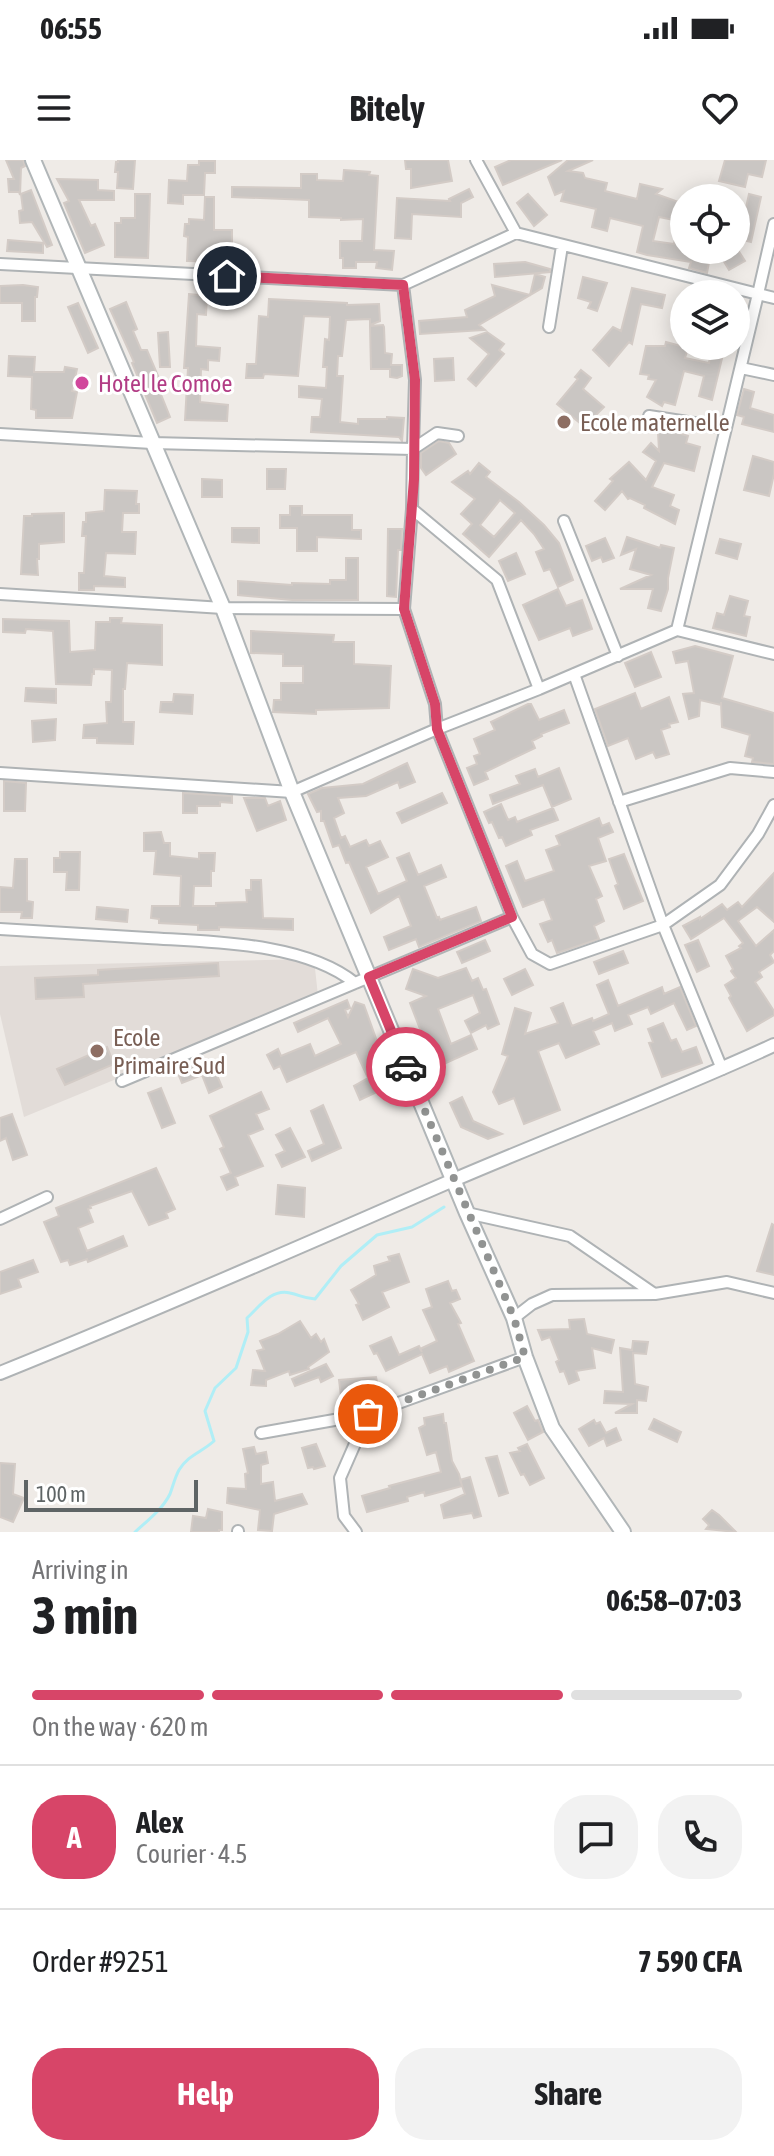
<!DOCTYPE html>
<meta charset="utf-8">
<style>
:root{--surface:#fff;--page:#f2f2f2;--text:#202124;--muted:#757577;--line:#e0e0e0;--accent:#d74568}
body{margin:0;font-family:"Asap Condensed",sans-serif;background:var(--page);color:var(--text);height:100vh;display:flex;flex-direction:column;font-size:30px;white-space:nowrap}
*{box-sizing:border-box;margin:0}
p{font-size:26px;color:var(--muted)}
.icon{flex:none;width:44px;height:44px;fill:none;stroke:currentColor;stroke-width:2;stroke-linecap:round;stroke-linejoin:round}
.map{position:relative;height:1372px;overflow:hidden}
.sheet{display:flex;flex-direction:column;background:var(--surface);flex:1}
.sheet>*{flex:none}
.fabs{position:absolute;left:670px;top:24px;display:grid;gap:16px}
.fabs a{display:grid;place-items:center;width:80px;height:80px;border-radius:50%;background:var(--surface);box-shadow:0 4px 20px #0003;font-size:40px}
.scale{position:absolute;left:24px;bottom:20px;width:174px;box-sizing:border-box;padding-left:8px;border:4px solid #5e6465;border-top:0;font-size:22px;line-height:28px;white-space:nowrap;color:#5e6465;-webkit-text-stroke:6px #fff;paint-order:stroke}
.pin{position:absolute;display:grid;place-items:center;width:68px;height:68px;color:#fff;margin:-34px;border:4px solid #fff;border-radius:50%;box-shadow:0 2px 8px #0007}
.courier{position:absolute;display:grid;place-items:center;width:80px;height:80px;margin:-40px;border:6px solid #d74568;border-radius:50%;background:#fff;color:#222;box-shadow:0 2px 10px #0007}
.head em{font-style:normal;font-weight:700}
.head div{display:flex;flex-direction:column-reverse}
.head{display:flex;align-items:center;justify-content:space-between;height:136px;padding:0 32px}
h1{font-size:52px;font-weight:700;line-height:60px}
.bar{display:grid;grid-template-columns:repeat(4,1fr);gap:12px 8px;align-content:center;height:96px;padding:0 32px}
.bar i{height:10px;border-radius:6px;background:var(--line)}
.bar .active{background:var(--accent)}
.bar p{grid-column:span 4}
.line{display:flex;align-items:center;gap:20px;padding:0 32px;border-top:2px solid var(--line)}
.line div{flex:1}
.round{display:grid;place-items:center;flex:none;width:84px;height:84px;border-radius:32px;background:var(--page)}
.button{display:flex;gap:16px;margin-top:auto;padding:16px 32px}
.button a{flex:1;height:92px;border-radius:32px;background:var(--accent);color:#fff;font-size:32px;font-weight:700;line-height:92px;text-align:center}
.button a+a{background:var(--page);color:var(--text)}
.status{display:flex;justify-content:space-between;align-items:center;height:56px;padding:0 40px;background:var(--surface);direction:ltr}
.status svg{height:22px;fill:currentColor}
header{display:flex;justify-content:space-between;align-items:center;height:104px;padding:0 32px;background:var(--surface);font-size:36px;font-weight:700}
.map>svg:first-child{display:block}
.education{fill:#e2dcd8}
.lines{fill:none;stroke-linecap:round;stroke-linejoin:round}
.stream{stroke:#b0eef6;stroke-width:3}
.building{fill:#cac6c3;stroke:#d3cbc6;stroke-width:2;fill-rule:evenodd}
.minor-casing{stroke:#afb3b5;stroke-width:14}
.tertiary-casing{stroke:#afb3b5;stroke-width:16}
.secondary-casing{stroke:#b1b6b8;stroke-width:18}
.minor{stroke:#fff;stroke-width:10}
.tertiary{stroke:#fff;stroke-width:12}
.secondary{stroke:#fff;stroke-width:14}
.done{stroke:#919392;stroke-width:8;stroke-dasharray:0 14.4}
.route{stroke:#d74568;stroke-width:10}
.hotel-dot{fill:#d1479c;stroke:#fff;stroke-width:3}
.education-dot{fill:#8d6e63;stroke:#fff;stroke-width:3}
.labels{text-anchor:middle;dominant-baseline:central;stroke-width:6;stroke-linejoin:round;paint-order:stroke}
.hotel-label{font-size:24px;fill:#b23c85;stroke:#fff;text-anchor:start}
.education-label{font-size:24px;fill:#785e54;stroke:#fff;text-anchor:start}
</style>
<div class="status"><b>06:55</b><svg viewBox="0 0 49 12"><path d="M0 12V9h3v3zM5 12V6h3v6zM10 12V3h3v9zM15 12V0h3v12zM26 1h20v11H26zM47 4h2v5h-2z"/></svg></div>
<header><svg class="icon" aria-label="menu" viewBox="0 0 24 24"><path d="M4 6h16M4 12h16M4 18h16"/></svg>Bitely<svg class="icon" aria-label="heart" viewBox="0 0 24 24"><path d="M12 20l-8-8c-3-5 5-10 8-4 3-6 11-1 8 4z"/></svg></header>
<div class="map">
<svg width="774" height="1372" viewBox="0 0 774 1372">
<rect width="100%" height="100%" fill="#efebe7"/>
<path class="education" d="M314 799 318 836 24 957 0 854V806Z"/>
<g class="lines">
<path class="stream" d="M135 1372C147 1361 162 1350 170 1334 173 1326 175 1317 179 1310 188 1295 202 1292 214 1281L205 1251 215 1228 236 1208 248 1172 247 1158C259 1147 272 1128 290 1133 300 1135 302 1138 315 1139L341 1106 377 1075 412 1067 444 1047"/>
</g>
<path class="building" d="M6 0H23L25 6 21 8 20 35 19 32H9L8 19H14Z
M118 0H135L133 29 117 28 118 12H115L116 2H118Z
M405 0H448L452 21 411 28V9H406Z
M511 0H562L503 25 495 7Z
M568 0H593L568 11 583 13 585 18 607 23 605 31 637 39 640 24 662 29 656 34 684 44V90H738L745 101 729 110 723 100 710 97 707 113 689 108 691 102 647 95 637 92 643 66 610 58 607 71 592 67 596 49 561 41 564 31 555 35 548 17ZM659 57 679 61 674 84 653 81Z
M725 0H766L762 17 748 14 745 27 719 21Z
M199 1H215V13H205L204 35H183V44L168 43 169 20 187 21 188 5H199Z
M344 10 370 12 369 15 378 16 374 90 394 91 392 110 376 108 377 102H356V108H343V98H340V81H362L363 59 341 60V58L309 57V40L232 37V27L301 28V14H317V20L343 21Z
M57 19 98 20V30L114 31V40H79L91 66 95 64 104 85 85 93 64 43 69 41Z
M469 29 473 37 461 43V57L412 54 411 79 395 78 397 38 450 41 449 39Z
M31 30 52 85 47 87 32 62 20 63 19 51 23 50 21 34Z
M135 34H150L148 98 115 97V63H121V58H135Z
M528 34 547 55 534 66 517 43Z
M749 34 761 37 751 82 739 79Z
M205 37H214V70H232V102L187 101 188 77 184 76 185 64H189V59L204 60Z
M8 80 43 83V93L7 91Z
M525 102 550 109V112L495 117 494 104Z
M535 114 545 117 542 128 479 165 485 170 420 174 419 161 467 157 465 150 495 136 492 125 530 135Z
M583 117 607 123 597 151 588 148 591 142 578 138Z
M23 125 38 127 37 137H35V161H22V143H0V126Z
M632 128 665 135 662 148 641 144 632 184 629 182 609 206 593 190 613 167 621 171Z
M189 134 207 136 206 155 197 154 196 186 220 188 219 201 208 200V210L201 209 200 242 228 245 227 261 185 260 188 208H184Z
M269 139 347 143V145L379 144 380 161 370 165V159L346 160 342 196H338L337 216H343L340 262 358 264V259H387V257L404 258 402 281 399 277 311 272 312 257H320L322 239 299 237V226L326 228 327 207H323L325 179 329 180 330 157 304 156 298 216 264 214 263 218H246L247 204H256L259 156 268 157Z
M126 142 137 169 133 171 141 190H147L164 230 160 232 170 257 157 263 132 203 134 202 110 149Z
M78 143 98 188 88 193 68 147Z
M383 165 384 167 385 193 392 194 391 205H402V216L397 218 390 217V209H371L370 166Z
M168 172 170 207H160L158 173Z
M487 172 504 184 499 190 504 194 476 226 468 219 489 194 470 178Z
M666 182 688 188 685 198 709 203 712 186H725L712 240 699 236 704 216 684 211 675 245 664 242 662 246 647 237 656 220 648 219 649 215 640 214 646 186H665Z
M9 196 35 197 34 212H64L65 207 77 209 72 231 77 232 72 258H36V250L31 249 32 217 8 216Z
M453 198 454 220 435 221 434 199Z
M581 210 591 218 583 229 604 247 591 260 592 261 586 268 557 244 578 219 575 217Z
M744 229 754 232 750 248 774 255V272L742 264 744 257 737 255Z
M672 271 688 276 686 283 700 287 694 311 664 303 652 327 674 335 670 346 679 350 675 364 644 348 645 345 630 338 628 339 622 331 605 350 595 341 613 321 610 319 629 302 646 320 656 301 643 292 651 283 659 291 658 272Z
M439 281 449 283 456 294 426 315 421 308V293Z
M753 296 774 302V314L769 336 744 330Z
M479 303 490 312 486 317 519 342 544 365 559 383 573 420 558 427 550 409 544 411 536 392 544 389 534 374 521 360 489 397 463 374 472 364 461 354 475 339 452 322 468 311 470 314ZM500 340 515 353 494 377 480 365Z
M267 309H286L285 329H267Z
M202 319 222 320V337H202Z
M105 330 137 331 136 344H139V353H123L122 372H136L135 394 106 393 104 416 125 418V427L94 426V430H79V413H84L86 376H82L83 362H86V353L104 351Z
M290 346H302V355H352V370H361V379L317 377V391H297V368H280V355H290Z
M64 353V382L39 384V399H37L38 415 21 414 24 356H32V354Z
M232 368H259V383L232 382Z
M388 369H402L401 390H398L396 437 387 436Z
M627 377 660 388 661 385 674 388 668 418V429L661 451 648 448 653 429H620L651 415 630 409 636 389 621 395Z
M605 378 614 398 603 402 601 397 592 401 586 386Z
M720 379 741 384 737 399 716 393Z
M516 393 525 414 508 421 499 401Z
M346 398H358V440H292L238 435V421L292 425V423L330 424V420H346Z
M558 429 566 446 582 440 592 469 573 476 570 468 539 480 523 445Z
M730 436 748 441 744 456 750 457 746 476 713 468 717 453 724 455Z
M110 458H122L121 463 162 465V505L127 503 125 529H123V562H134L133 584 97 583V578H83L84 565 107 563 106 542H111L112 510 94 509V514H92L91 525 56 524 53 471 26 469 25 473 3 472V459L69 461 70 492 95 490 96 462H110Z
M251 471 334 475 333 482H354V504L391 506 389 548 316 550V554L273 552 274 540H281V523H303V506H283V494L251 493Z
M695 486 733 496 722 538 774 553V604L752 602 753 598 745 596 750 575 722 567 721 542V545L700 540 699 556 689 559 683 534 694 533 688 501 676 503 673 492Z
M651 492 661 517 635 527 625 503Z
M26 528 56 529V543L25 541Z
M635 533 641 549 669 537 678 562 669 564 670 567 661 570 669 594 656 598 653 592 636 599 628 578 608 586 595 549Z
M174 534 193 535 192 554 160 552 161 542H173Z
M528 544H531L539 560 564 550 569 563 541 574 542 576 532 581 535 588 485 612 488 619 474 625 467 608 477 604 474 596 480 594 474 579 495 570 491 562Z
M56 559 55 580 33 582 32 561Z
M407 603 415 622 400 628 398 622 366 636 338 638 344 653 334 658 341 678 345 676 350 687 366 680 369 686 380 681 388 697 366 707 378 734 407 721 397 698 409 693 418 715 441 705 446 717 424 726 437 758 439 757 440 760 476 747 481 761 419 787 416 779 389 790 384 777 411 766 399 736 371 753 349 702 346 703 339 685 333 687 324 661H321V651L317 652 308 634 322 628 363 624Z
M559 608 571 639 552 647 543 625 493 644 490 635 520 624 516 616 535 609 538 617Z
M4 621 26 623 25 651H4Z
M183 633 232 636V643L220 642V646H197V653H183Z
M442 633 447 643 402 663 397 653Z
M244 638H265L268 646 280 641 286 660 257 671Z
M501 644 508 660 515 657 517 662 553 648 558 660 530 670 532 675 506 686 502 677 499 678 492 662 489 663 484 652Z
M599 658 602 666 609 663 613 672 598 678 606 701 589 706 602 736 596 739 604 761 594 766 599 779 557 793 552 780 548 782 540 764 552 760 544 739 523 747 506 706 517 701 525 721 554 711 546 690 560 685 556 676Z
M161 672 164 683H170V696L199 699V693H215L214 711H211V726H194L193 746H216V743L247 742 246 730H251V720H261L263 758 293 759V770L219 767V770H198V765L159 763V759L151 758 152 746H180L181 716 154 714 156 691H144V673Z
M60 692H80L79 730H66L67 712H54V698H60Z
M624 694 643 741 624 749 615 726 618 724 609 699Z
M15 699H27V741L33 742 32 758H21L22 752H0V727L13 728Z
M774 713V762L757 747 738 761 756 786 774 770V791L770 795 774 802 759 812 762 817 755 822 774 851V855L747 871 729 838 731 836 725 825 736 818 731 811 733 809 726 796 741 788 739 786 743 783 724 758 691 779 683 766 700 757V759L722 744 727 750 738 742 742 747Z
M97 747 128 750 127 762 96 759Z
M485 780 490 791 462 803 457 792Z
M698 780 709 806 697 812 685 785Z
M623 791 628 803 599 814 594 802Z
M218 803 219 816 83 824 84 837 36 839 35 818 98 815V810Z
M466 808 472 821 478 818 483 830 486 829 499 864 488 869 486 865 471 873 465 861 480 853 473 835 438 849 451 884 471 875 477 889 435 908 410 843 426 836 406 829 413 809 438 818Z
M525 809 533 825 512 835 504 819Z
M608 820 618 846 662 827 664 834 680 827 696 866 687 870 674 843 651 854 648 847 628 855 632 864 615 871 612 863 593 871 599 884 566 898 559 883 538 891 560 950 524 964 514 938 499 944 493 932 508 896 502 894 515 848 531 853 525 874 558 863 551 848 563 843 572 866 592 858 593 861 609 854 597 825Z
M347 840 350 848 345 850 348 857 355 842 364 845 378 884 396 923 360 940 354 926 368 918 356 892 287 922 280 906 274 909 267 895 278 889 281 896 310 884 315 896 341 884 328 858 298 872 294 863Z
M663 863 671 881 676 879 682 892 696 887 702 903 662 917 649 883 653 882 648 869Z
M107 887 114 904 65 925 57 909Z
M211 901 222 927 209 933 202 915 182 923 177 911 193 905 194 908Z
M161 928 175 963 162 968 148 933Z
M261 932 269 949 256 954 263 969 248 975 263 1006 235 1017 238 1025 227 1030 221 1017 231 1013 220 989 224 987 210 956Z
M462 937 473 961 502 974 488 979 461 967 450 943Z
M323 945 341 988 312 1001 308 991 324 984 311 951Z
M12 954 27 995 13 1000 6 978 0 981V958Z
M290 968 305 997 282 1007 276 995 285 991 276 975Z
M156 1008 175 1049 166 1053 168 1058 149 1065 132 1031 90 1046 91 1048 88 1049 93 1062 78 1068 87 1091 123 1076 127 1086 88 1102 87 1099 70 1105 68 1100 61 1102 44 1062 59 1056 56 1048Z
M278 1025 305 1028 304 1057 276 1054Z
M772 1064 774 1065V1115L757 1111Z
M399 1094 409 1122 382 1132 389 1147 363 1160 356 1145 359 1144 351 1130 376 1115 374 1106 390 1101 388 1097Z
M33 1100 38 1112 18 1119 21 1127 0 1134V1112Z
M448 1121 452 1131 456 1130 460 1139 450 1143 461 1163 458 1164 474 1201 449 1212 447 1206 430 1213 422 1194 386 1211 377 1193 374 1194 370 1186 391 1177 399 1195 419 1186 422 1192 420 1189 437 1181 423 1150 432 1147 426 1129Z
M584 1159 587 1174 614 1180 611 1193 592 1188 595 1208 576 1211 579 1220 569 1224 564 1211 560 1212 556 1202 559 1200 550 1177 542 1180 538 1170 570 1169 569 1160Z
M300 1161 311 1178 316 1174 321 1182 324 1179 329 1192 308 1207 309 1209 290 1215 289 1211 266 1220V1226L251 1225 253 1210 265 1211 257 1191 264 1189 260 1181 278 1174Z
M633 1181 648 1182 646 1194 633 1193 635 1224 648 1227 646 1241 637 1240V1253H615L632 1244 604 1243 605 1231 623 1232 620 1188 632 1190Z
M326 1204 333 1216 321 1222 319 1217 295 1226 292 1219Z
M376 1217 377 1222 371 1238 353 1232 355 1242 342 1244 339 1220Z
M527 1246 535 1261 538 1260 543 1272 528 1280 514 1253Z
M443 1254 444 1263H446L452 1301 459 1314 462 1326 425 1336 424 1332 407 1337 408 1341 367 1352 362 1336 390 1328 389 1326 441 1312 436 1292 427 1295 419 1268 425 1265 424 1258Z
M654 1259 681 1272 677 1282 649 1269Z
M594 1260 596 1264 600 1262 606 1273 616 1268 621 1280 607 1286 604 1278 589 1286 579 1269Z
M316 1284 325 1306 314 1309 313 1307 308 1308 302 1288Z
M527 1284 544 1318 530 1325 524 1314 521 1315 510 1293 520 1291 518 1288Z
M254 1287 256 1294 266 1292 268 1303 261 1305V1324L273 1322 275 1341 302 1334 307 1344 274 1354 272 1371 258 1370 260 1350 227 1343 228 1328 246 1329 245 1314 248 1313 243 1289Z
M497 1296 508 1333 499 1336 486 1298Z
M0 1303 15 1304 13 1334 24 1338 13 1362 0 1357Z
M470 1317 481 1356 474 1358 472 1353 444 1358 441 1345 465 1334 460 1320Z
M208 1349 222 1352V1370H219V1372H191L193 1356 206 1358Z
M712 1350 719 1355 736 1372 706 1369 709 1365 703 1359Z"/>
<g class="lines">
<g class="minor-casing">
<path id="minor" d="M476 0 516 73
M774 64 758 134 774 138
M0 104 403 125 516 73 758 134 726 268
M549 167 562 86
M741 208 774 215
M649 256 726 268 677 470
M0 274 152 283 413 289 415 220 403 125
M458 276 437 273 413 289 412 349 404 449 435 544 437 569 512 757 532 794 550 804 663 765 720 725 758 674 774 645
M412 349 497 420 539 529
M564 361 618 496
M0 434 223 448 404 449
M574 514 663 765 722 909
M0 613 292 632 437 569 539 529 677 470 774 494
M619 642 730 608 774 612
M0 769C49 772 98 775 148 778 210 782 305 782 355 823
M122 921 512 757
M467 1053 570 1076 653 1133
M0 1059 47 1037
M514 1158 532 1144 552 1135 655 1134 727 1122 774 1133
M261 1273 368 1254 525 1197
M238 1372V1371
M356 1372 344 1356 340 1318 368 1254"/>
</g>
<g class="tertiary-casing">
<path id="tertiary" d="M0 1213C152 1152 301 1086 451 1021 558 975 668 934 774 885"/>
</g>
<g class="secondary-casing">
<path id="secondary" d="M33 0 223 448 292 632 467 1053 514 1158 525 1197 552 1268 623 1372"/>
</g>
<use href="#minor" class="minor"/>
<use href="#tertiary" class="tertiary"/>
<use href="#secondary" class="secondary"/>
</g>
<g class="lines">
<path class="done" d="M368 1254 525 1197 514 1158 406 907"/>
<path class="route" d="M227 116 403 125 415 220 414 319 404 449 435 544 437 569 512 757 369 817 406 907"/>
</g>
<circle class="hotel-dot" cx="82" cy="223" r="8"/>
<g class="education-dot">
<circle cx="564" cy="262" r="8"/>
<circle cx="97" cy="891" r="8"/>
</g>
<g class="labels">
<g class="hotel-label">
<text x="98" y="223">Hotel le Comoe</text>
</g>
<g class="education-label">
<text x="580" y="262">Ecole maternelle</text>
<text x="113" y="877">Ecole<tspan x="113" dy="28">Primaire Sud</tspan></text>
</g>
</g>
</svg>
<div class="fabs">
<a><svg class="icon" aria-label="locate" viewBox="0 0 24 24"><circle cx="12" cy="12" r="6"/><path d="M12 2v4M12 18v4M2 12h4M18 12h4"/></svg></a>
<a><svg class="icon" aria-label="layers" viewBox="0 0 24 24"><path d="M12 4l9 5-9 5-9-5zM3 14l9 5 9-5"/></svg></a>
</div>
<div class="scale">100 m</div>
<div class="pin" style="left:368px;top:1254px;background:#ea580c"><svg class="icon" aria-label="bag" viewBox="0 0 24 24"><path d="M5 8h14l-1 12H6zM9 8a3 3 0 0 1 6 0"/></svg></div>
<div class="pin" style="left:227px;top:116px;background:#1f2937"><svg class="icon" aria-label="home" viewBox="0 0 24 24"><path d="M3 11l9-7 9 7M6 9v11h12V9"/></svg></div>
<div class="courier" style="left:406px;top:907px"><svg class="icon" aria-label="car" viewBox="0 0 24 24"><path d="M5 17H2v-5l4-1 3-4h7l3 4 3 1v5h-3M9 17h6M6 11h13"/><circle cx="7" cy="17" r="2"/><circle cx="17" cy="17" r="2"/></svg></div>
</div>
<section class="sheet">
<div class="head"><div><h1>3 min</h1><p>Arriving in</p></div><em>06:58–07:03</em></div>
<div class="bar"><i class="active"></i><i class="active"></i><i class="active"></i><i></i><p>On the way · 620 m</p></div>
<div class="line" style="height:144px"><b class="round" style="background:var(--accent);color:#fff">A</b><div><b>Alex</b><p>Courier · 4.5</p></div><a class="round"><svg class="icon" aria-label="chat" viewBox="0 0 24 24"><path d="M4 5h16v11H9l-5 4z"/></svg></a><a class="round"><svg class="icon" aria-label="phone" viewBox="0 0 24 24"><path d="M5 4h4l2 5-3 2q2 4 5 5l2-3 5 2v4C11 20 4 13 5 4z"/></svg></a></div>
<div class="line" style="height:104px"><div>Order #9251</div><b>7 590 CFA</b></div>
<div class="button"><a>Help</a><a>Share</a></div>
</section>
